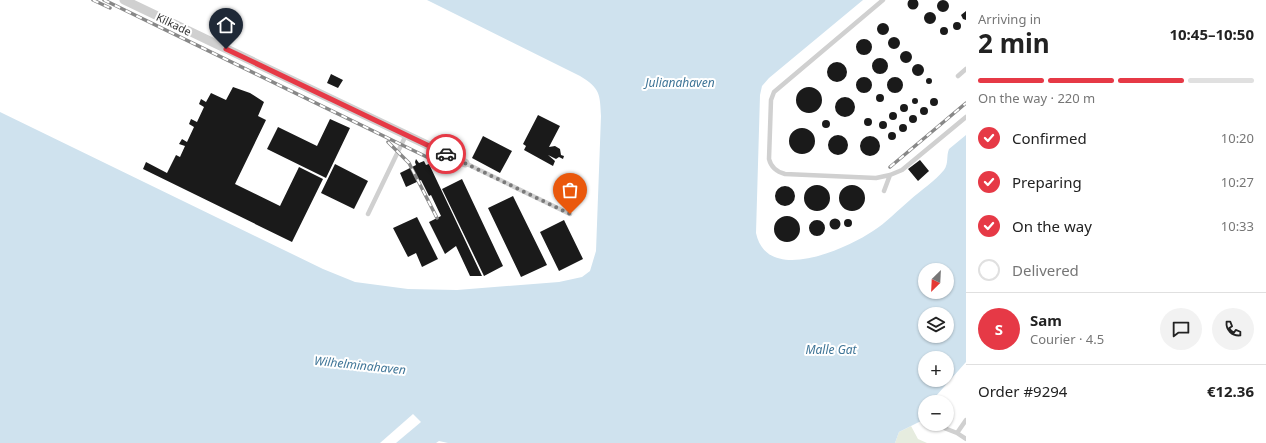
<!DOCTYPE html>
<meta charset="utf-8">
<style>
:root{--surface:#fff;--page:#f2f2f2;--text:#222;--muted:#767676;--line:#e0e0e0;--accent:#e63946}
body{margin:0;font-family:"Noto Sans",sans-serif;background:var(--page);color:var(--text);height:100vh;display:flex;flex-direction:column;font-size:15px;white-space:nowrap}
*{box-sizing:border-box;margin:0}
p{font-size:13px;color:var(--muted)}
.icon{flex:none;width:22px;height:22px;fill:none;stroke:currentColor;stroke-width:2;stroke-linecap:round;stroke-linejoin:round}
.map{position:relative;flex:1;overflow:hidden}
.drawer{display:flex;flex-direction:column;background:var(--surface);width:300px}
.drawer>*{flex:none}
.needle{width:26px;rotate:204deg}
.buttons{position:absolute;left:918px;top:263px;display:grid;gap:8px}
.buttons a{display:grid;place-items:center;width:36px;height:36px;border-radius:50%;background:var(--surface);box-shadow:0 1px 3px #0004;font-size:20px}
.pin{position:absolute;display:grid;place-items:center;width:34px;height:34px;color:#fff;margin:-41px -17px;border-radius:50% 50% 50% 0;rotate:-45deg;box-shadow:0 0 4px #0007}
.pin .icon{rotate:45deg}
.courier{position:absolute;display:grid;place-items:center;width:40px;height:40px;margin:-20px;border:3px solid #e63946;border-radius:50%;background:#fff;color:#222;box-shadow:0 1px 5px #0007}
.head em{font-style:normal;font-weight:700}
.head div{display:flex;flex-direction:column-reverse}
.head{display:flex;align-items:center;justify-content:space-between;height:68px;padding:0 12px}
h1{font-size:26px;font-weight:700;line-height:30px}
.bar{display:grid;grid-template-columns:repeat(4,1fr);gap:6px 4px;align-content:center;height:48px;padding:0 12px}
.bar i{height:5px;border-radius:3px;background:var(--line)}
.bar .active{background:var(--accent)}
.bar p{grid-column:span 4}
.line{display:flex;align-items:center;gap:10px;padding:0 12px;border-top:1px solid var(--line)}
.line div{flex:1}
.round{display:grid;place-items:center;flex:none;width:42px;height:42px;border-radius:21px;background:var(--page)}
ol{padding:0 12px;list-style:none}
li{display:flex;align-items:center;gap:12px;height:44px}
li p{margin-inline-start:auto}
li .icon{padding:4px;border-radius:50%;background:var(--accent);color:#fff;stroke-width:4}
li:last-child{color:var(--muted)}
li i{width:22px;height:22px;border:2px solid var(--line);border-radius:50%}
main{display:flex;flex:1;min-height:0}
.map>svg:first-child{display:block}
.green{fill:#e6ecdf}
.water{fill:#cfe2ee;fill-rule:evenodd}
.pier{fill:#fff}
.building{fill:#1a1a1a}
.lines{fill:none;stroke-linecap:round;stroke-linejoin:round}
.service{stroke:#d0d0d0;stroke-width:4.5}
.minor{stroke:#d0d0d0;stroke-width:9}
.rail-casing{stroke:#888;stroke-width:3.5}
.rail{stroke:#fff;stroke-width:2;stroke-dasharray:6;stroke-linecap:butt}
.done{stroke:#7a7a7a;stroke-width:4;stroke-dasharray:0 7.2}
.route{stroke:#e63946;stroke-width:5}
.labels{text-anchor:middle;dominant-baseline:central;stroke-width:4;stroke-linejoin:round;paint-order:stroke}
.street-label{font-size:11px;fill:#333;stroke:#fff}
.water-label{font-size:12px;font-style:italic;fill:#3f7597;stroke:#fff}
</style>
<main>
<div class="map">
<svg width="966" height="443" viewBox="0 0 966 443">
<rect width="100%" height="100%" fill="#fff"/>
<path class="green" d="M911 426 918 439 927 443H895L899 432Z"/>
<path class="water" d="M427 0H863L769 78 762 86 760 95 756 233C767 285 846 249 873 231 886 223 898 210 910 200 921 190 935 181 944 170 949 163 946 156 949 149L966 135V362L936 396 942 400 941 402H925V419L899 432 895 443H448L439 441 436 443H0V112L323 269 355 282 408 289 457 290 559 282 582 277 590 271 596 251 601 116C600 94 600 88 580 76ZM925 270H947V292H925ZM925 314H947V336H925ZM925 358H947V380H925Z"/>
<path class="pier" d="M413 414 421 422 396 443H380Z"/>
<path class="building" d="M907.5 4a5.5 5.5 0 1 1 11 0a5.5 5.5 0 1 1-11 0Z
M937 6a6 6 0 1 1 12 0a6 6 0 1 1-12 0Z
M966 11V20L963 19 961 15Z
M924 18a6 6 0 1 1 12 0a6 6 0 1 1-12 0Z
M953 26a4 4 0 1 1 8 0a4 4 0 1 1-8 0Z
M877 29a6 6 0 1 1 12 0a6 6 0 1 1-12 0Z
M940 31a4 4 0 1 1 8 0a4 4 0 1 1-8 0Z
M888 43a6 6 0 1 1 12 0a6 6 0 1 1-12 0Z
M856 47a8 8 0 1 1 16 0a8 8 0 1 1-16 0Z
M900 57a6 6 0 1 1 12 0a6 6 0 1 1-12 0Z
M872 66a8 8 0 1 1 16 0a8 8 0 1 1-16 0Z
M827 72a10 10 0 1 1 20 0a10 10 0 1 1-20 0Z
M912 70a6 6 0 1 1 12 0a6 6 0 1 1-12 0Z
M331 74 343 80 338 88 327 83Z
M856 85a8 8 0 1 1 16 0a8 8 0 1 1-16 0Z
M887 85a8 8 0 1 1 16 0a8 8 0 1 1-16 0Z
M926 81a3 3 0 1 1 6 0a3 3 0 1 1-6 0Z
M233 87 250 93 264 102 258 116 266 120 235 184 280 206 299 167 323 179 292 242 143 169 146 162 167 173 176 155 180 157 185 146 179 144 182 139 187 142 194 127 189 124 191 119 197 122 204 107 199 104 201 99 206 102 211 93 226 100Z
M796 100a13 13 0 1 1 26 0a13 13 0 1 1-26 0Z
M876 98a4 4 0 1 1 8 0a4 4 0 1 1-8 0Z
M835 107a10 10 0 1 1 20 0a10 10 0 1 1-20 0Z
M912 101a3 3 0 1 1 6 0a3 3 0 1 1-6 0Z
M930 102a4 4 0 1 1 8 0a4 4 0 1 1-8 0Z
M900 108a4 4 0 1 1 8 0a4 4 0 1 1-8 0Z
M920 111a4 4 0 1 1 8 0a4 4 0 1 1-8 0Z
M889 116a4 4 0 1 1 8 0a4 4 0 1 1-8 0Z
M538 115 560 126 549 147 555 146 560 149 561 155 564 156 563 159 559 157 556 159 548 155 555 161 553 166 524 150 526 146 523 144Z
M909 119a4 4 0 1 1 8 0a4 4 0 1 1-8 0Z
M864 122a4 4 0 1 1 8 0a4 4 0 1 1-8 0Z
M330 119 350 128 326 178 267 149 278 127 317 146Z
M822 124a4 4 0 1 1 8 0a4 4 0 1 1-8 0Z
M879 125a4 4 0 1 1 8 0a4 4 0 1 1-8 0Z
M899 128a4 4 0 1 1 8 0a4 4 0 1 1-8 0Z
M789 141a13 13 0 1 1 26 0a13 13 0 1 1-26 0Z
M888 136a4 4 0 1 1 8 0a4 4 0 1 1-8 0Z
M828 145a10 10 0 1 1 20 0a10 10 0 1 1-20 0Z
M860 146a10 10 0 1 1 20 0a10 10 0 1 1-20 0Z
M483 136 512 151 500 173 472 158Z
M416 159 419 163 424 161 426 165 429 164 482 276H470L456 246 445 254 429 222 441 216 431 195 429 196 421 180 406 187 400 173 416 165 415 162Z
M920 160 929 171 918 181 908 169Z
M335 164 368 181 354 209 321 193Z
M462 179 503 266 484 276 442 189Z
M839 198a13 13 0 1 1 26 0a13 13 0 1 1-26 0Z
M804 198a13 13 0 1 1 26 0a13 13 0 1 1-26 0Z
M775 196a10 10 0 1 1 20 0a10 10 0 1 1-20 0Z
M513 196 547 265 521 277 488 208Z
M774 229a13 13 0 1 1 26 0a13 13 0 1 1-26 0Z
M417 217 438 259 422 267 416 253 408 257 393 228Z
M829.5 224a5.5 5.5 0 1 1 11 0a5.5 5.5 0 1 1-11 0Z
M844 223a4 4 0 1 1 8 0a4 4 0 1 1-8 0Z
M564 220 583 259 559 271 540 232Z
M809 228a8 8 0 1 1 16 0a8 8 0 1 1-16 0Z"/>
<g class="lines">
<path class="service" d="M883 0 774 92 771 100 769 159C771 167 777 172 785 174L876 178 890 175 902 170 966 117
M958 76 966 69
M465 163 570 214
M884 191 890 175
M368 214 406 135
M934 424 957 433 966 439
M957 433 966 420"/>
<path class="minor" d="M124 0 465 163"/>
<g class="rail-casing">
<path id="rail" d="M93 0 110 8
M104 0 435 161
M388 142 409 163 437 218
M890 167 966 103"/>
</g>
<use href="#rail" class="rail"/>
</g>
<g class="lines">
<path class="done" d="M446 154 570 214"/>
<path class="route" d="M226 49 446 154"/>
</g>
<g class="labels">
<g class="street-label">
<text transform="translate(174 24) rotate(26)">Kilkade</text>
</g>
<g class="water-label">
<text x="680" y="82">Julianahaven</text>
<text x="831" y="349">Malle Gat</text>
<text transform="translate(360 365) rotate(6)">Wilhelminahaven</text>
</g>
</g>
</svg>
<div class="buttons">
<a><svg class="needle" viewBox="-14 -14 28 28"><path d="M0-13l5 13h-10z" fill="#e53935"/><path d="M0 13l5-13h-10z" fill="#767676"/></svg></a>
<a><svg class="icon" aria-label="layers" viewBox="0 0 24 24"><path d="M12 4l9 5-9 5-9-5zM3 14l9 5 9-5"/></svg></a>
<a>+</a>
<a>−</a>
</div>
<div class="pin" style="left:570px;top:214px;background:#ea580c"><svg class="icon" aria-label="bag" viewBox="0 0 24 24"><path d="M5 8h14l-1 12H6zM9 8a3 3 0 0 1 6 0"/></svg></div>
<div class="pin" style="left:226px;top:49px;background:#1f2937"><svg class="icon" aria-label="home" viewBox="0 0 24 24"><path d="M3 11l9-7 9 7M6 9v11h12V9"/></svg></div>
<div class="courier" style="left:446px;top:154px"><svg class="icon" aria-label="car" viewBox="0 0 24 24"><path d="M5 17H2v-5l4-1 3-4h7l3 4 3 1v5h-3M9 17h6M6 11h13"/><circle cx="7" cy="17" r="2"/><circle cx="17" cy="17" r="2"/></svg></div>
</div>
<section class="drawer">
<div class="head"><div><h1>2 min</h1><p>Arriving in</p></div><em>10:45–10:50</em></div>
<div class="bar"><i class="active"></i><i class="active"></i><i class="active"></i><i></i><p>On the way · 220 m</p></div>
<ol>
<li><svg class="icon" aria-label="check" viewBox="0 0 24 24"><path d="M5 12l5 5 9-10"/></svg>Confirmed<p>10:20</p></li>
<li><svg class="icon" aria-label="check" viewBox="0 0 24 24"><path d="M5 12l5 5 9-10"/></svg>Preparing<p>10:27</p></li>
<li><svg class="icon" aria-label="check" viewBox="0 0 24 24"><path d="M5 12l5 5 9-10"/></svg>On the way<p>10:33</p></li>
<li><i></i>Delivered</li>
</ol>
<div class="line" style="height:72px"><b class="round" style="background:var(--accent);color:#fff">S</b><div><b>Sam</b><p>Courier · 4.5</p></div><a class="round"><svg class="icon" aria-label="chat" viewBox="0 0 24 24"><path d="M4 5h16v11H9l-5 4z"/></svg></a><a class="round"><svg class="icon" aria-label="phone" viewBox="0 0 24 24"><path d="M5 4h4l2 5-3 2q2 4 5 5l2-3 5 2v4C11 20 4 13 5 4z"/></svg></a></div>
<div class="line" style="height:52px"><div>Order #9294</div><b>€12.36</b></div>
</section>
</main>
